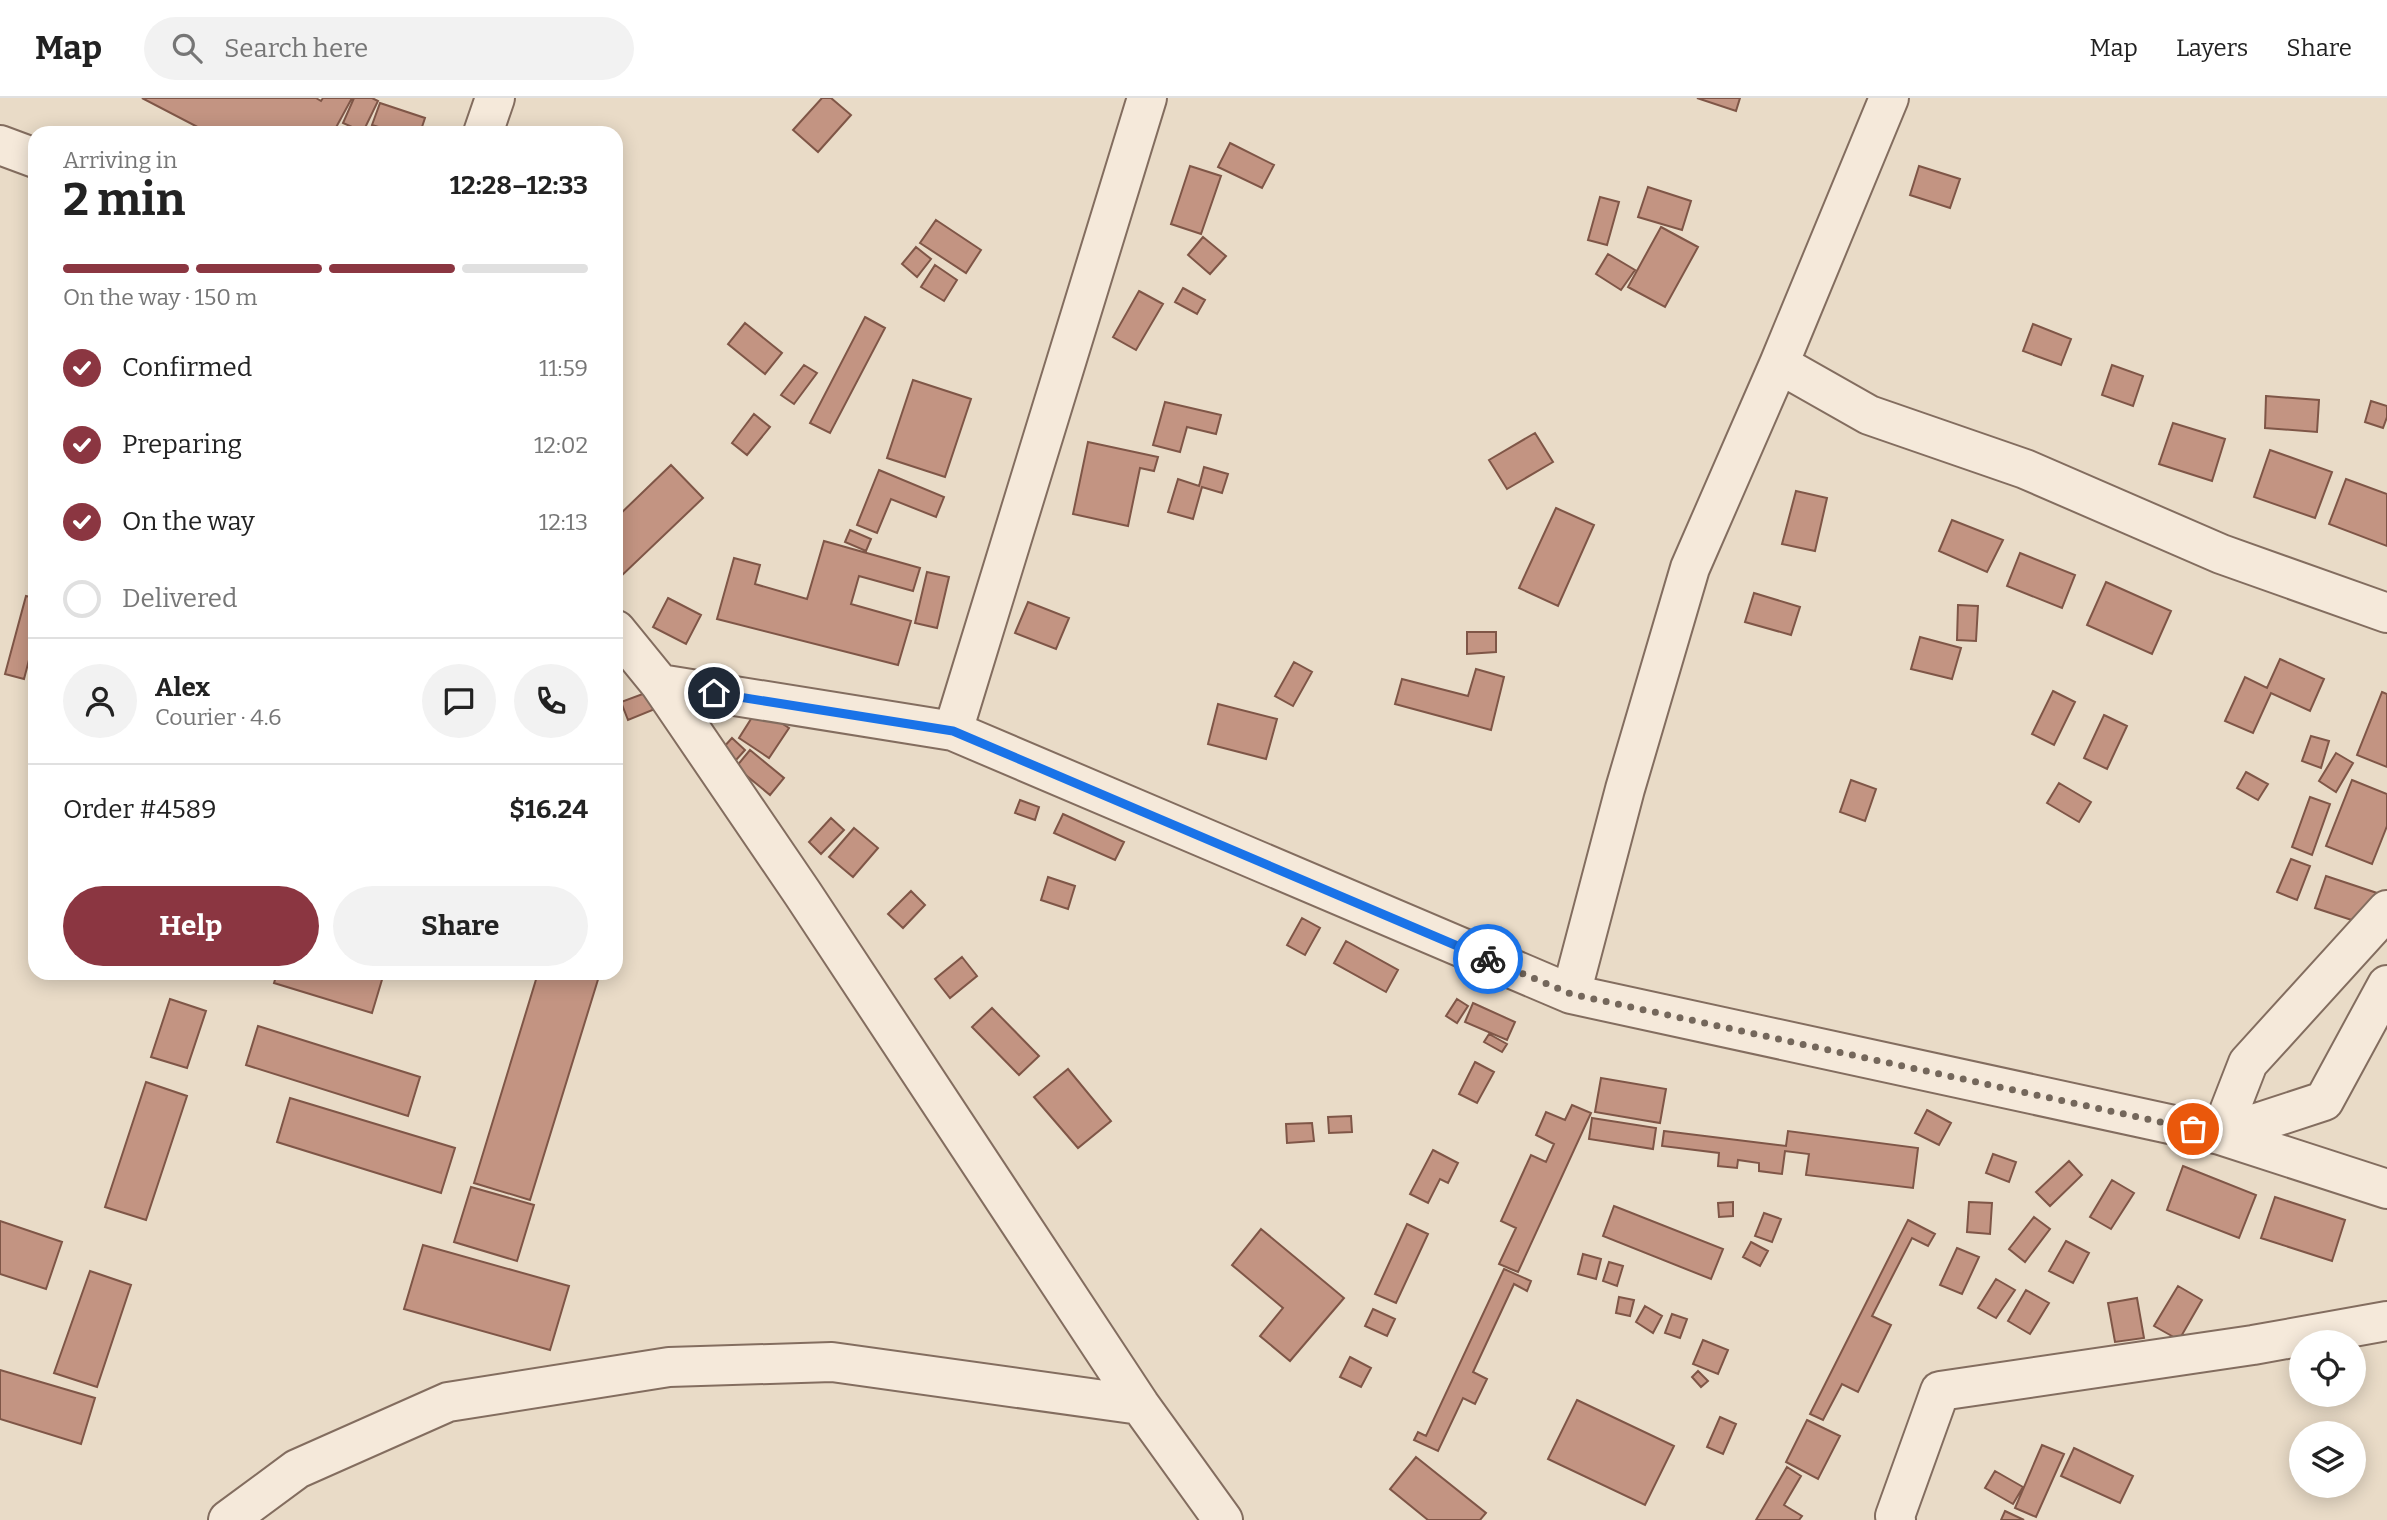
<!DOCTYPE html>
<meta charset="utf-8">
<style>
:root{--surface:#fff;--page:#f2f2f2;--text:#222;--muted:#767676;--line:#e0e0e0;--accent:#8b3641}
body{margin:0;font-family:Bitter,serif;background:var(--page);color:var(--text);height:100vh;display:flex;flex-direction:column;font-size:26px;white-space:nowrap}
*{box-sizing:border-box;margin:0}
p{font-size:23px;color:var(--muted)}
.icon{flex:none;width:38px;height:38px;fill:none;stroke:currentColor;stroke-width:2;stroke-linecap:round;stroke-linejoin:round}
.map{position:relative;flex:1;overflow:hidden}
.details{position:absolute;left:28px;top:28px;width:595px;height:854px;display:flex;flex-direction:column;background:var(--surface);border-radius:21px;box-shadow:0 4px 18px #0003}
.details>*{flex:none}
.controls{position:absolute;left:2289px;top:1232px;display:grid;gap:14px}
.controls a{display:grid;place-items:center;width:77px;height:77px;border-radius:50%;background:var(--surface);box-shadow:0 4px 18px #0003;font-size:35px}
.pin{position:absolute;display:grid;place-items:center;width:60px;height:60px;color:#fff;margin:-30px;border:4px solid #fff;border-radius:50%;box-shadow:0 2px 7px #0007}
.courier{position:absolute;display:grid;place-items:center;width:70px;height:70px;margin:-35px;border:5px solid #1a73e8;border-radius:50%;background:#fff;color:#222;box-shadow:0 2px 9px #0007}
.summary em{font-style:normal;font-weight:700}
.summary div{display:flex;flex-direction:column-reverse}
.summary{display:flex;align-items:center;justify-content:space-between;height:119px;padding:0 35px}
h1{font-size:46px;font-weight:700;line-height:52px}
.bar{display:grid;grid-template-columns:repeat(4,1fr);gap:10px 7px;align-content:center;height:84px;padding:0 35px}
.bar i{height:9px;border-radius:5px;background:var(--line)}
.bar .current{background:var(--accent)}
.bar p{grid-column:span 4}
.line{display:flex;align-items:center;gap:18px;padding:0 35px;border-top:2px solid var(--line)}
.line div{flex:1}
.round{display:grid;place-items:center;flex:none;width:74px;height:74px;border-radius:37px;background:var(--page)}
ol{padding:0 35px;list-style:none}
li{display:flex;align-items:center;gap:21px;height:77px}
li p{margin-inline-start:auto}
li .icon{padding:7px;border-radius:50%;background:var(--accent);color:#fff;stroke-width:4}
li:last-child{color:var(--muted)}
li i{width:38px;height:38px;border:4px solid var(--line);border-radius:50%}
.action{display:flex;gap:14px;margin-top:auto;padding:14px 35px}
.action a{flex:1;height:80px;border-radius:42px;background:var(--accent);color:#fff;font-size:28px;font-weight:700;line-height:80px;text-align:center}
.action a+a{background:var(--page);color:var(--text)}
header{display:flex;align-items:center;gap:42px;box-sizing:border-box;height:98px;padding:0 35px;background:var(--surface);border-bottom:2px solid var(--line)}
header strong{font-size:33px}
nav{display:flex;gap:38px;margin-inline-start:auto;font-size:24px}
.search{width:490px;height:63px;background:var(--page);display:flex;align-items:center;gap:18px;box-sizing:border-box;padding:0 24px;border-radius:38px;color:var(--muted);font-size:26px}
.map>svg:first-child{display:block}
.building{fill:#c39482;stroke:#7f5647;stroke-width:2}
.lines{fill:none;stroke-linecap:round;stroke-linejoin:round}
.minor-casing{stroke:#836d5f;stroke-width:42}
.minor{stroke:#f5e9da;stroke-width:38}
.done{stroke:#74675b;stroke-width:7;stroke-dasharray:0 12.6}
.route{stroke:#1a73e8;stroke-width:9}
</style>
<header>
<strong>Map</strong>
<div class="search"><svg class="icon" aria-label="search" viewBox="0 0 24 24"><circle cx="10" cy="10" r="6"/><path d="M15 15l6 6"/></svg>Search here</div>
<nav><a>Map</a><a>Layers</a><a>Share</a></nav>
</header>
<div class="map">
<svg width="2387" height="1422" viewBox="0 0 2387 1422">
<rect width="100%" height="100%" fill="#e9dbc7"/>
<path class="building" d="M142 0H316L321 3 323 0H352L333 35H209Z
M354 0H372L378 3 363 34 343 25Z
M822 0H831L851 17 818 54 793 32Z
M1697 0H1740L1736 13Z
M380 5 425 20 420 35H398L372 27Z
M1230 45 1274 67 1262 90 1218 69Z
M1190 68 1221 78 1201 136 1171 126Z
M1919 68 1960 81 1950 110 1910 97Z
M1648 89 1691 103 1682 132 1638 119Z
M1600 99 1619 104 1607 147 1588 142Z
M936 122 981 152 966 175 920 145Z
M1661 129 1698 149 1665 209 1628 189Z
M1203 139 1226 158 1210 176 1188 157Z
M916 149 931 161 917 179 902 166Z
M1608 156 1635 172 1621 192 1596 176Z
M935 167 957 182 944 203 921 189Z
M1183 190 1205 202 1197 216 1175 204Z
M1139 193 1163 206 1136 252 1113 239Z
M865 219 885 230 830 335 810 325Z
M745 225 782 255 765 276 728 246Z
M2033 226 2071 241 2061 267 2023 253Z
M804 267 817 275 794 306 781 297Z
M2112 267 2143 278 2133 308 2102 297Z
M913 282 971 301 945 379 887 360Z
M2266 298 2319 302 2317 334 2265 330Z
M2371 303 2387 308V319L2383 330 2365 324Z
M1165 304 1221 317 1216 336 1187 329 1180 354 1153 347Z
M754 316 770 329 747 357 732 345Z
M2173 325 2225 341 2212 383 2159 366Z
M1535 335 1553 364 1507 391 1489 362Z
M1088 344 1158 359 1154 373 1140 370 1128 428 1073 416Z
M2270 352 2332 374 2315 420 2254 399Z
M671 367 703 400 616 483V420Z
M1204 369 1228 376 1222 395 1202 389 1193 421 1168 414 1178 381 1199 388Z
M879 372 944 399 936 419 891 401 877 435 857 427Z
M2346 381 2387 396V448L2329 426Z
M1796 393 1827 400 1815 453 1782 446Z
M1556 410 1594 427 1558 508 1519 490Z
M1952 422 2003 442 1987 474 1939 453Z
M850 432 871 441 866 453 845 444Z
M824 443 920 470 913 493 859 478 851 506 911 523 898 567 717 521 734 460 760 467 755 486 807 501Z
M2020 455 2075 477 2062 510 2007 488Z
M927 474 949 479 937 530 915 525Z
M2106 484 2171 513 2152 556 2087 527Z
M1754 495 1800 509 1791 537 1745 524Z
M26 498 35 500V539L24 581 5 576Z
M668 500 701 517 686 546 653 529Z
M1028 504 1069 520 1056 551 1015 535Z
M1958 507 1978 508 1976 543 1957 542Z
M1467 534H1496V554L1467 556Z
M1920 539 1961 550 1952 581 1911 571Z
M2280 561 2324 581 2310 613 2271 595 2253 635 2225 623 2245 579 2267 590Z
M1294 564 1312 574 1293 608 1275 598Z
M1476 571 1504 579 1491 632 1395 606 1402 581 1468 598Z
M2053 593 2075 604 2054 647 2032 636Z
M648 594 655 611 628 622 621 604Z
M2382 594 2387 596V669L2357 657Z
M1218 606 1277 621 1266 661 1208 646Z
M758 610 789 630 769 660 739 640Z
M2104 617 2127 628 2107 671 2084 660Z
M2311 638 2329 643 2321 670 2302 663Z
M732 640 745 652 727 672 713 661Z
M750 652 784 680 770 697 736 669Z
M2336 655 2353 665 2336 694 2319 683Z
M2246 674 2268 686 2258 702 2237 690Z
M1851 682 1876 691 1865 723 1840 714Z
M2352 682 2387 696V728L2372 766 2326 748Z
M2059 685 2091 704 2079 724 2047 705Z
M2310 699 2330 706 2312 757 2292 749Z
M1020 702 1039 709 1035 722 1015 715Z
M1063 716 1124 744 1115 762 1054 735Z
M831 720 844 732 821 756 809 744Z
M854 730 878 750 853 779 829 759Z
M2291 761 2310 768 2297 802 2277 794Z
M2326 778 2380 796 2370 828 2315 810Z
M1048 779 1075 788 1068 811 1041 802Z
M911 793 925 807 903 830 888 816Z
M1302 820 1320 830 1305 857 1287 847Z
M1346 843 1398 872 1386 894 1334 865Z
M962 859 977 878 950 900 935 881Z
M277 875H384L372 915 274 885Z
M538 875H600L530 1102 474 1085Z
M170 901 206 913 187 970 151 959Z
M1457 901 1468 908 1457 925 1446 918Z
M1473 905 1515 924 1507 942 1465 924Z
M992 910 1039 958 1019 977 972 929Z
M258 928 420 979 408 1018 246 967Z
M1489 936 1507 946 1502 954 1484 944Z
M1475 964 1494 974 1477 1005 1459 996Z
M1068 971 1111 1023 1078 1050 1034 999Z
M1601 980 1666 991 1660 1025 1595 1014Z
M146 984 187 998 146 1122 105 1109Z
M290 1000 455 1050 441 1095 277 1044Z
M1572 1007 1591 1015 1518 1174 1499 1166 1516 1130 1501 1123 1531 1057 1546 1064 1554 1046 1536 1037 1546 1014 1565 1022Z
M1927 1012 1951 1025 1939 1047 1915 1035Z
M1351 1018 1352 1034 1329 1035 1328 1019Z
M1592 1020 1656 1030 1653 1051 1589 1041Z
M1312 1025 1314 1043 1287 1045 1286 1026Z
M1664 1033 1786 1048 1788 1033 1918 1050 1913 1090 1806 1077 1809 1056 1785 1053 1782 1076 1759 1073V1065L1738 1062 1737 1070 1718 1068 1719 1055 1662 1048Z
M1433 1052 1458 1065 1448 1085 1440 1081 1428 1105 1410 1096Z
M1993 1056 2016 1064 2009 1084 1986 1075Z
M2069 1063 2082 1077 2050 1108 2036 1094Z
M2183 1068 2256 1097 2239 1140 2167 1112Z
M2112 1082 2134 1095 2111 1131 2090 1119Z
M471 1089 534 1107 517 1163 454 1144Z
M2275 1099 2345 1122 2332 1163 2261 1140Z
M1733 1104V1118L1719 1119 1718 1105Z
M1969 1104 1992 1105 1990 1136 1967 1134Z
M1614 1108 1723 1151 1711 1181 1603 1138Z
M1764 1115 1781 1121 1772 1144 1755 1138Z
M2034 1119 2050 1131 2025 1164 2009 1151Z
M1908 1122 1935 1136 1928 1148 1912 1140 1872 1218 1891 1227 1858 1294 1842 1286 1823 1322 1810 1316Z
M0 1123 62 1144 46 1191 0 1176Z
M1407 1126 1428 1136 1396 1205 1375 1196Z
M1261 1131 1344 1200 1290 1263 1260 1238 1283 1210 1232 1167Z
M2066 1143 2089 1155 2073 1185 2049 1173Z
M1751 1144 1768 1153 1760 1168 1743 1159Z
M423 1147 569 1188 550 1252 404 1211Z
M1957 1150 1979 1159 1962 1196 1940 1187Z
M1583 1156 1601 1161 1596 1181 1578 1176Z
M1609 1164 1623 1168 1617 1188 1603 1183Z
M1504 1171 1531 1183 1527 1193 1514 1186 1473 1274 1487 1281 1475 1306 1463 1300 1438 1353 1414 1342 1418 1334 1426 1338Z
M90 1173 131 1187 97 1289 54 1275Z
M1996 1181 2015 1192 1996 1220 1978 1210Z
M2178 1188 2202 1202 2179 1242 2154 1228Z
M2026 1192 2049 1205 2030 1236 2008 1223Z
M1619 1199 1634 1202 1630 1218 1616 1215Z
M2137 1200 2144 1240 2115 1244 2108 1205Z
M1645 1208 1662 1218 1653 1235 1636 1224Z
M1373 1211 1395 1221 1387 1238 1365 1228Z
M1672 1216 1687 1221 1680 1240 1665 1235Z
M1703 1242 1728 1252 1718 1276 1693 1266Z
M1350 1259 1371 1270 1361 1289 1340 1279Z
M0 1272 95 1300 81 1346 0 1321Z
M1698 1273 1708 1283 1701 1289 1692 1279Z
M1577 1302 1674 1348 1645 1407 1548 1361Z
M1720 1319 1736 1326 1723 1356 1707 1349Z
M1807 1322 1840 1338 1818 1381 1786 1364Z
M2042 1347 2064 1356 2036 1419 2015 1410Z
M2074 1350 2133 1378 2120 1405 2061 1378Z
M1416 1359 1486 1415 1480 1422H1428L1390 1391Z
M1787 1369 1801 1378 1784 1407 1802 1418 1799 1422H1756Z
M1995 1373 2023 1389 2013 1406 1985 1390Z
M2005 1413 2024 1422H2001Z"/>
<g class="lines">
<g class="minor-casing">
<path id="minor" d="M483 35 495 0
M0 47 35 60
M1779 266 1869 317 2025 371 2221 456 2387 515
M616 532 660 586 803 796 1140 1307 1223 1422
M660 586 953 633 1571 896 2220 1037 2387 1091
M953 633 1147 0
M1571 896 1625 691 1690 470 1779 266 1889 0
M2220 1037 2248 965 2387 812
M2220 1037 2324 1003 2387 887
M228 1422 297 1371 448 1304 669 1269 832 1264 1140 1307
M1896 1422 1895 1418 1940 1293 2253 1247 2387 1223"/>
</g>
<use href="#minor" class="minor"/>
</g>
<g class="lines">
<path class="done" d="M1488 861 1571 896 2193 1031"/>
<path class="route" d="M714 595 953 633 1488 861"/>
</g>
</svg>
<div class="controls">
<a><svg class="icon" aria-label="locate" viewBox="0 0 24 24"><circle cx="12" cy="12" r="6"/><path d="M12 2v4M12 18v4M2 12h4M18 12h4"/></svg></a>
<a><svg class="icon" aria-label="layers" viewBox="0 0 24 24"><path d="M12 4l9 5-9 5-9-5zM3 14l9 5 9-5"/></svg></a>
</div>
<div class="pin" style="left:2193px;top:1031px;background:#ea580c"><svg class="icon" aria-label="bag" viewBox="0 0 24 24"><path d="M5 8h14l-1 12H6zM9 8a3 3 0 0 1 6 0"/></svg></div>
<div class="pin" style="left:714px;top:595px;background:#1f2937"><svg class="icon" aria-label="home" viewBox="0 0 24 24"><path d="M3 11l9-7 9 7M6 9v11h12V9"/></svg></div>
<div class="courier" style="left:1488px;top:861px"><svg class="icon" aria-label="bike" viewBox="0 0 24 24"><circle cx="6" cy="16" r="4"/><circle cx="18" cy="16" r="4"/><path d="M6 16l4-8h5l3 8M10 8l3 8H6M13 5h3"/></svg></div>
<section class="details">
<div class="summary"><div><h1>2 min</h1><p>Arriving in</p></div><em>12:28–12:33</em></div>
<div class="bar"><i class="current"></i><i class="current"></i><i class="current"></i><i></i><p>On the way · 150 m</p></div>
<ol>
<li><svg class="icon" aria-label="check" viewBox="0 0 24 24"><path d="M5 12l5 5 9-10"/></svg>Confirmed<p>11:59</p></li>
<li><svg class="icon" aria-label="check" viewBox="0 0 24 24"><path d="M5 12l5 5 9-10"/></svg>Preparing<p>12:02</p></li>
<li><svg class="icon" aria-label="check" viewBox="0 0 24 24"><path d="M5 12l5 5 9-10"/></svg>On the way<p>12:13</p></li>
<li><i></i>Delivered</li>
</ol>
<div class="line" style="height:126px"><a class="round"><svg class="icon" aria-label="person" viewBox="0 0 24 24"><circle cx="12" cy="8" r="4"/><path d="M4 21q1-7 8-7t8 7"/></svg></a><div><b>Alex</b><p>Courier · 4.6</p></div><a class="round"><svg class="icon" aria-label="chat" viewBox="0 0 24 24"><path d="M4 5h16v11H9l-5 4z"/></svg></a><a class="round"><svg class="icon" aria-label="phone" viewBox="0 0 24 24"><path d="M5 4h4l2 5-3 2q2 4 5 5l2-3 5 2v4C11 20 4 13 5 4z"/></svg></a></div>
<div class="line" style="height:91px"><div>Order #4589</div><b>$16.24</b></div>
<div class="action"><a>Help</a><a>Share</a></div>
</section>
</div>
